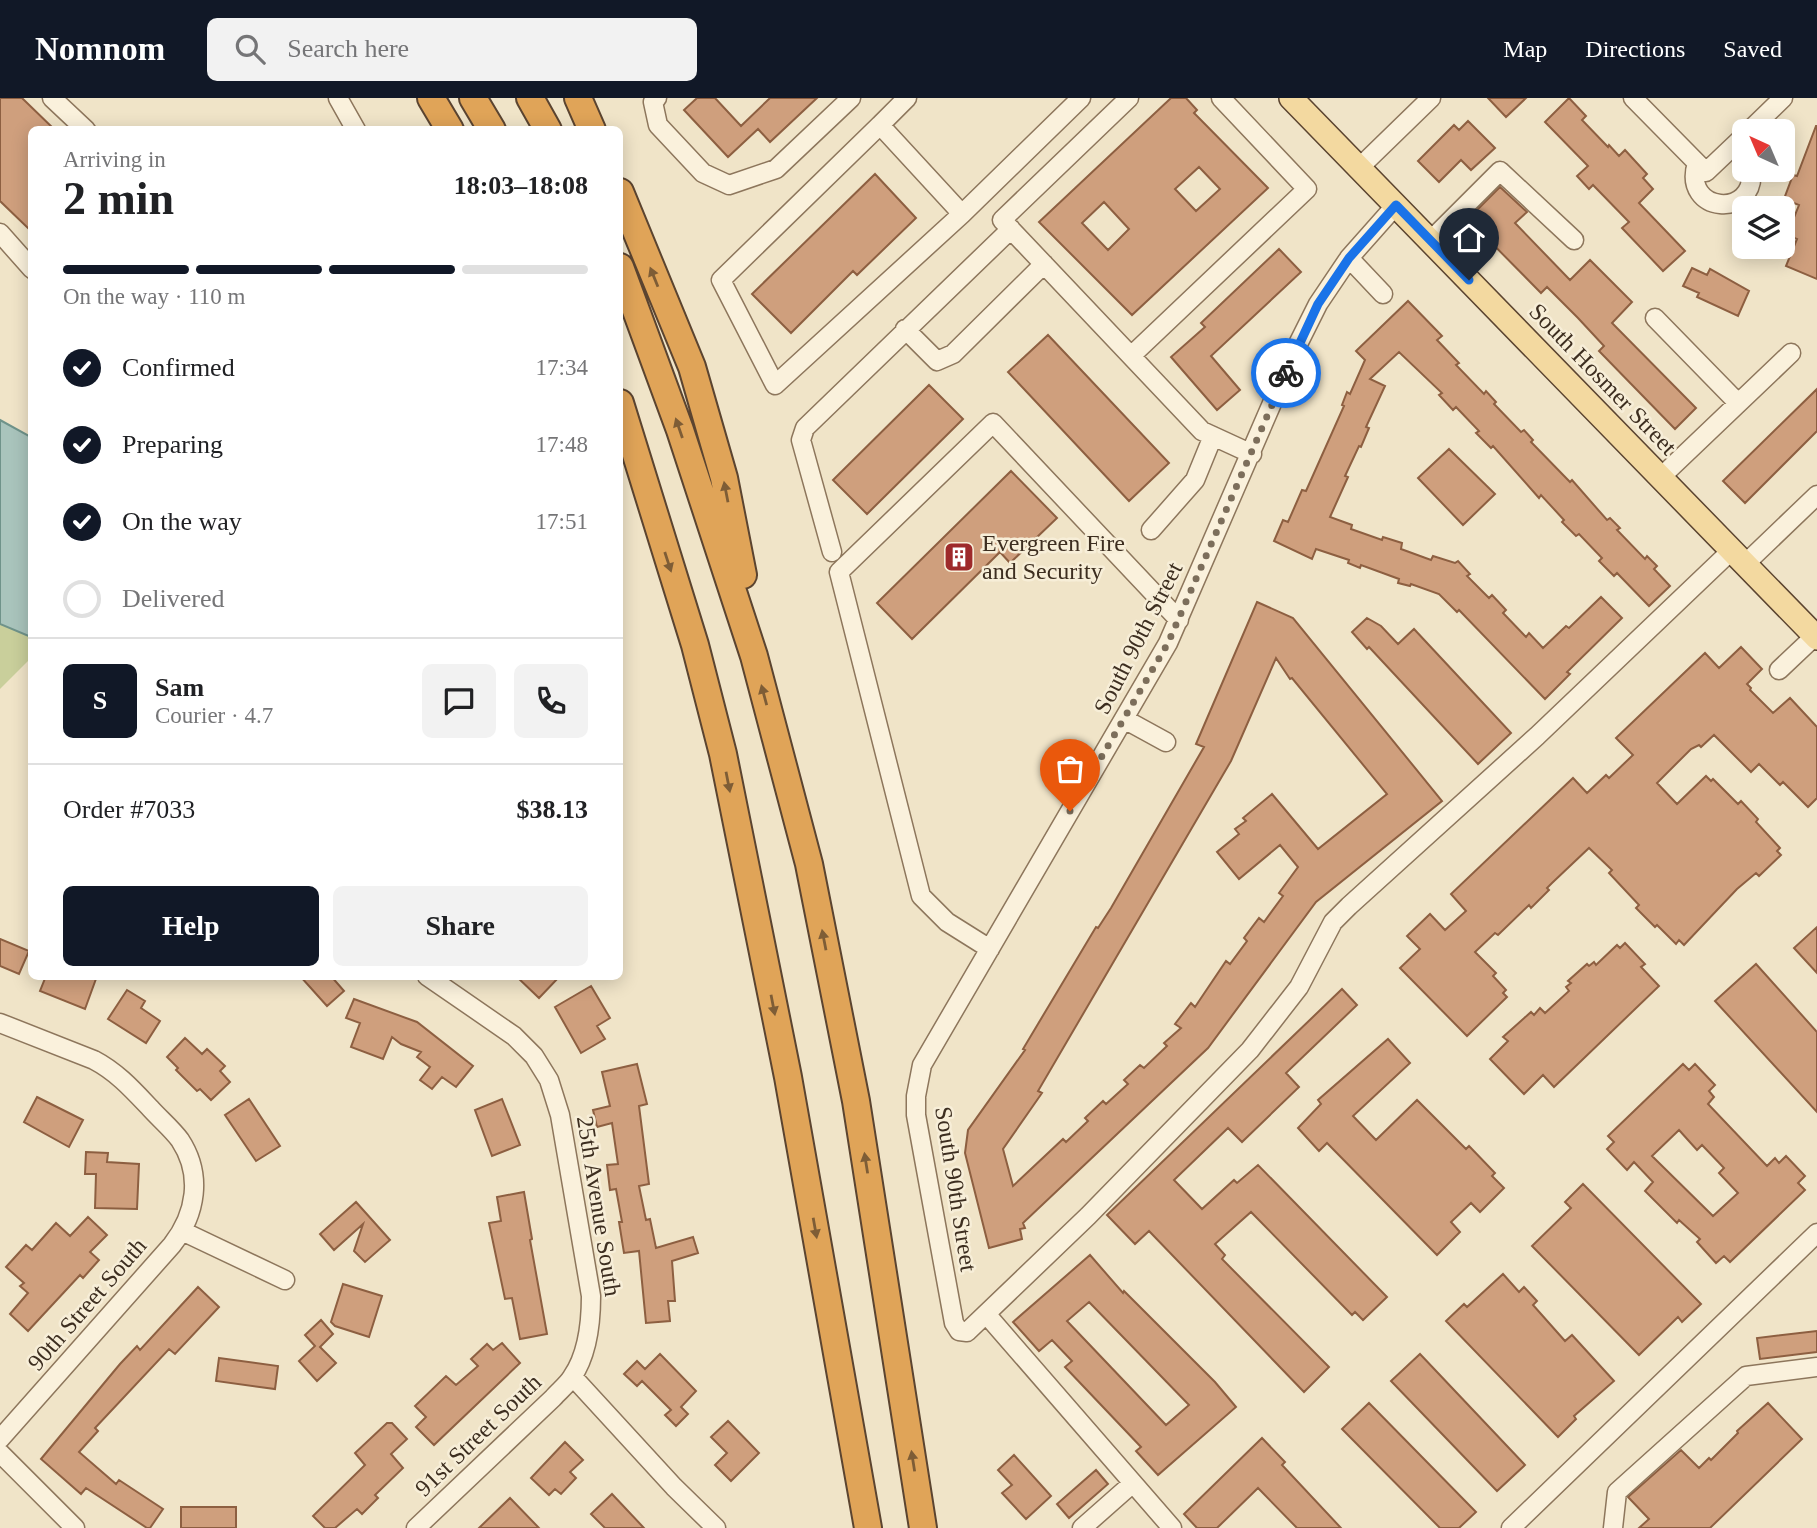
<!DOCTYPE html>
<meta charset="utf-8">
<style>
:root{--surface:#fff;--page:#f2f2f2;--text:#202124;--muted:#757577;--line:#e0e0e0;--accent:#111827}
body{margin:0;font-family:Georgia,serif;background:var(--page);color:var(--text);height:100vh;display:flex;flex-direction:column;font-size:26px;white-space:nowrap}
*{box-sizing:border-box;margin:0}
p{font-size:23px;color:var(--muted)}
.icon{flex:none;width:38px;height:38px;fill:none;stroke:currentColor;stroke-width:2;stroke-linecap:round;stroke-linejoin:round}
.map{position:relative;flex:1;overflow:hidden}
.drawer{position:absolute;left:28px;top:28px;width:595px;height:854px;display:flex;flex-direction:column;background:var(--surface);border-radius:10px;box-shadow:0 4px 18px #0003}
.drawer>*{flex:none}
.needle{width:46px;rotate:316deg}
.fabs{position:absolute;left:1732px;top:21px;display:grid;gap:14px}
.fabs a{display:grid;place-items:center;width:63px;height:63px;border-radius:10px;background:var(--surface);box-shadow:0 4px 18px #0003;font-size:35px}
.pin{position:absolute;display:grid;place-items:center;width:60px;height:60px;color:#fff;margin:-72px -30px;border-radius:50% 50% 50% 0;rotate:-45deg;box-shadow:0 0 7px #0007}
.pin .icon{rotate:45deg}
.courier{position:absolute;display:grid;place-items:center;width:70px;height:70px;margin:-35px;border:5px solid #1a73e8;border-radius:50%;background:#fff;color:#222;box-shadow:0 2px 9px #0007}
.head em{font-style:normal;font-weight:700}
.head div{display:flex;flex-direction:column-reverse}
.head{display:flex;align-items:center;justify-content:space-between;height:119px;padding:0 35px}
h1{font-size:46px;font-weight:700;line-height:52px}
.bar{display:grid;grid-template-columns:repeat(4,1fr);gap:10px 7px;align-content:center;height:84px;padding:0 35px}
.bar i{height:9px;border-radius:5px;background:var(--line)}
.bar .active{background:var(--accent)}
.bar p{grid-column:span 4}
.line{display:flex;align-items:center;gap:18px;padding:0 35px;border-top:2px solid var(--line)}
.line div{flex:1}
.round{display:grid;place-items:center;flex:none;width:74px;height:74px;border-radius:10px;background:var(--page)}
ol{padding:0 35px;list-style:none}
li{display:flex;align-items:center;gap:21px;height:77px}
li p{margin-inline-start:auto}
li .icon{padding:7px;border-radius:50%;background:var(--accent);color:#fff;stroke-width:4}
li:last-child{color:var(--muted)}
li i{width:38px;height:38px;border:4px solid var(--line);border-radius:50%}
.button{display:flex;gap:14px;margin-top:auto;padding:14px 35px}
.button a{flex:1;height:80px;border-radius:10px;background:var(--accent);color:#fff;font-size:28px;font-weight:700;line-height:80px;text-align:center}
.button a+a{background:var(--page);color:var(--text)}
header{display:flex;align-items:center;gap:42px;box-sizing:border-box;height:98px;padding:0 35px;background:var(--accent);color:#fff}
header strong{font-size:33px}
nav{display:flex;gap:38px;margin-inline-start:auto;font-size:24px}
.search{width:490px;height:63px;background:var(--page);display:flex;align-items:center;gap:18px;box-sizing:border-box;padding:0 24px;border-radius:10px;color:var(--muted);font-size:26px}
.map>svg:first-child{display:block}
.green{fill:#c9cf9b}
.water{fill:#a9c4bc;stroke:#6f938a;stroke-width:2}
.building{fill:#cf9f7d;stroke:#8d5f41;stroke-width:2;fill-rule:evenodd}
.lines{fill:none;stroke-linecap:round;stroke-linejoin:round}
.minor-casing{stroke:#8d765c;stroke-width:21}
.major-casing{stroke:#5b4430;stroke-width:26}
.highway-casing{stroke:#5b4430;stroke-width:30}
.minor{stroke:#faf1dc;stroke-width:18}
.major{stroke:#f3d9a0;stroke-width:23}
.highway{stroke:#e0a458;stroke-width:26}
.oneway{fill:#7e5d36}
.done{stroke:#7c6e5b;stroke-width:7;stroke-dasharray:0 12.6}
.route{stroke:#1a73e8;stroke-width:9}
.labels{text-anchor:middle;dominant-baseline:central;stroke-width:5;stroke-linejoin:round;paint-order:stroke}
.street-label{font-size:24px;fill:#3d2e20;stroke:#f7eed8}
.poi-label{font-size:24px;fill:#3d2e20;stroke:#f7eed8;text-anchor:start}
</style>
<header>
<strong>Nomnom</strong>
<div class="search"><svg class="icon" aria-label="search" viewBox="0 0 24 24"><circle cx="10" cy="10" r="6"/><path d="M15 15l6 6"/></svg>Search here</div>
<nav><a>Map</a><a>Directions</a><a>Saved</a></nav>
</header>
<div class="map">
<svg width="1817" height="1430" viewBox="0 0 1817 1430">
<rect width="100%" height="100%" fill="#f0e4c8"/>
<path class="green" d="M0 526 32 539 31 560 0 591Z"/>
<path class="water" d="M0 322 31 339V539L0 526Z"/>
<path class="building" d="M0 0H22L55 32H32V134L0 103Z
M697 0H715L741 28 770 0H817L770 44 758 31 728 59 684 12Z
M1171 0H1186L1197 12 1194 15 1268 90 1132 217 1039 124ZM1199 69 1220 91 1196 113 1175 91ZM1104 104 1129 131 1108 152 1082 125Z
M1488 0H1526L1506 19Z
M1569 0 1586 18 1582 22 1608 49 1609 47 1619 58 1625 52 1647 76 1643 80 1653 91 1639 105 1685 153 1663 173 1622 130 1629 124 1593 87 1589 91 1577 78 1588 68 1545 24Z
M1468 23 1495 50 1471 72 1461 62 1439 84 1418 63 1454 27 1459 32Z
M1816 28H1817V181L1786 168 1797 141 1787 137 1799 107 1784 101 1793 77 1797 78Z
M875 76 916 120 857 177 853 173 791 235 752 196Z
M1500 89 1527 114 1515 125 1570 182 1590 162 1632 204 1612 225 1696 310 1675 331 1599 253 1604 248 1578 220 1547 189 1541 195 1468 121Z
M1279 151 1301 174 1211 258 1240 292 1217 312 1171 259 1205 229 1201 225Z
M1692 170 1707 177 1710 171 1749 193 1738 218 1697 199 1699 195 1683 188Z
M1408 203 1442 238 1437 242 1459 265 1456 267 1484 296 1486 293 1496 304 1494 306 1521 334 1524 332 1533 342 1531 344 1570 384 1572 382 1607 422 1610 420 1620 430 1617 432 1645 461 1647 458 1657 468 1654 471 1670 488 1649 508 1617 475 1614 478 1599 463 1602 460 1579 436 1576 438 1562 424 1564 422 1541 397 1539 400 1493 348 1491 350 1476 335 1479 333 1456 309 1453 312 1439 297 1442 295 1399 254 1370 281 1385 288 1366 329 1369 330 1361 349 1359 348 1345 378 1348 379 1330 419 1352 427 1351 431 1382 442 1383 439 1402 445 1401 451 1431 462 1433 458 1455 465 1458 463 1470 476 1467 478 1489 500 1492 497 1506 512 1503 515 1526 539 1529 535 1543 550 1566 528 1569 530 1601 499 1622 520 1567 574 1570 576 1545 601 1459 512 1457 514 1439 496 1411 486 1410 488 1398 485 1399 481 1361 467 1360 470 1348 465 1349 462 1316 451 1312 461 1274 443 1283 422 1288 424 1302 392 1306 393 1344 308 1342 307 1347 294 1350 296 1365 262 1356 253Z
M1048 237 1169 365 1129 403 1008 274Z
M929 287 963 321 867 416 833 382Z
M1817 291V333L1745 405 1723 383Z
M1449 351 1495 396 1463 427 1418 380Z
M1011 373 1057 420 1010 465 1000 454 912 541 877 505Z
M1257 504 1293 520 1442 703 1316 804 1208 950 1023 1125 1025 1130 1020 1131 1022 1141 989 1150 965 1055 968 1032 1025 952 1023 951 1096 829 1098 830 1111 810 1204 649 1196 646ZM1276 560 1290 581 1292 580 1387 696 1318 751 1272 696 1243 720 1246 723 1235 731 1239 736 1217 754 1239 781 1280 747 1298 769 1279 795 1283 798 1264 824 1259 820 1244 840 1247 843 1230 866 1226 863 1195 909 1191 905 1175 926 1181 930 1164 945 1167 948 1144 970 1140 967 1124 982 1128 986 1106 1006 1103 1003 1085 1020 1088 1023 1066 1044 1063 1041 1013 1088 1003 1051 1042 995 1038 993 1231 663Z
M1367 520 1381 528 1398 546 1414 531 1511 635 1478 666 1369 549 1367 551 1352 534Z
M1741 549 1762 571 1747 586 1751 590 1750 592 1773 615 1790 600 1817 629V700L1808 709 1783 684 1780 687 1759 666 1751 674 1714 637 1701 649 1699 647 1691 651 1657 685 1677 706 1706 678 1711 683 1713 681 1738 706 1741 703 1758 721 1756 724 1780 750 1777 753 1781 757 1759 778 1756 775 1737 791 1684 847 1679 842 1676 846 1657 827 1655 829 1636 810 1639 807 1609 775 1612 772 1589 750 1552 785 1547 790 1549 792 1531 810 1529 807 1498 837 1495 835 1475 854 1496 875 1493 878 1506 892 1503 895 1507 899 1467 938 1400 870 1420 851 1407 838 1430 816 1445 832 1466 813 1451 796 1573 680 1587 695 1606 677 1609 680 1633 657 1616 640 1705 555 1719 570Z
M1817 829V875L1794 850Z
M0 841 29 853 19 876 0 868Z
M1625 845 1645 866 1641 869 1659 888 1554 989 1543 977 1524 996 1490 961 1508 943 1503 939 1531 914 1534 917 1540 910 1545 915 1569 893 1566 889 1571 885 1568 883 1587 866 1589 868 1594 864 1596 867 1617 847 1620 850Z
M1756 866 1817 934V1014L1715 903Z
M46 878H97L85 911 40 893Z
M300 878H331L344 893 327 908Z
M516 878H560L539 900Z
M591 888 610 920 597 928 605 941 581 955 555 909Z
M1342 891 1357 907 1286 975 1299 989 1242 1044 1228 1030 1174 1082 1202 1111 1234 1082 1237 1085 1258 1067 1387 1199 1363 1222 1355 1214 1352 1217 1251 1114 1215 1146 1225 1157 1222 1161 1329 1269 1304 1294 1149 1133 1135 1146 1107 1117Z
M127 892 145 903 141 910 160 923 146 945 108 921Z
M354 901 417 924 473 968 456 989 442 979 432 991 420 982 430 969 417 959 421 954 401 946 392 939 383 961 351 949 360 925 346 920Z
M185 940 202 956 207 951 225 968 220 973 230 984 211 1002 200 991 197 993 176 972 178 970 167 959Z
M1388 941 1410 965 1353 1018 1376 1042 1417 1002 1466 1051 1469 1048 1495 1075 1492 1078 1504 1090 1480 1114 1471 1105 1451 1124 1460 1134 1437 1157 1327 1045 1319 1053 1298 1030 1321 1006 1318 1002Z
M637 966 647 1006 639 1008 649 1086 639 1088 646 1122 650 1121 656 1150 693 1139 698 1155 672 1163 675 1203H668L670 1223 646 1225 639 1153 624 1155 619 1124H622L616 1091 610 1092 607 1067 618 1066 612 1025 597 1029 593 1012 610 1008 602 974Z
M1683 966 1689 972 1695 966 1715 987 1709 993 1714 999 1708 1006 1767 1068 1775 1060 1779 1065 1786 1058 1805 1078 1798 1085 1805 1092 1730 1164 1724 1158 1716 1165 1697 1144 1700 1141 1679 1122 1677 1125 1645 1093 1653 1084 1634 1064 1627 1072 1607 1051 1614 1044 1608 1038ZM1679 1032 1697 1052 1702 1047 1724 1070 1719 1075 1738 1095 1713 1118 1652 1058Z
M37 999 83 1022 69 1049 24 1024Z
M249 1001 280 1048 256 1063 225 1017Z
M502 1001 520 1047 492 1058 475 1012Z
M86 1054 108 1055 107 1064 139 1066 137 1111 95 1110 96 1076H85Z
M1583 1086 1701 1206 1682 1224 1678 1219 1639 1257 1532 1148 1571 1110 1565 1104Z
M524 1094 532 1141 530 1142 547 1236 520 1241 512 1200 505 1201 489 1125 501 1123 497 1099Z
M356 1104 390 1142 365 1164 354 1153 363 1126 334 1152 320 1136Z
M88 1119 107 1137 90 1154 99 1162 83 1180 80 1177 28 1233 10 1216 28 1195 20 1188 24 1185 6 1169 26 1147 32 1152 56 1125 70 1138Z
M1090 1157 1123 1195 1124 1193 1215 1284 1236 1309 1158 1377 1136 1353 1141 1349 1065 1269 1072 1263 1052 1242 1039 1253 1013 1224ZM1089 1204 1189 1307 1166 1327 1067 1223Z
M1503 1176 1519 1194 1524 1189 1537 1203 1533 1207 1565 1243 1572 1237 1614 1283 1574 1318 1576 1321 1558 1339 1446 1223 1464 1206 1467 1209Z
M343 1186 382 1198 369 1239 335 1228 331 1224Z
M198 1189 219 1209 175 1256 169 1251 95 1330 98 1333 79 1354 116 1386 119 1382 163 1411 150 1430H147L86 1390 81 1396 41 1361 120 1266 137 1248 140 1252Z
M321 1222 333 1236 320 1249 336 1265 317 1283 299 1263 315 1248 305 1237Z
M1817 1233V1254L1760 1261 1757 1240Z
M502 1245 520 1265 434 1347 416 1329 426 1319 415 1308 446 1278 456 1287 478 1268 471 1261 487 1246 493 1252Z
M660 1256 696 1293 681 1309 688 1316 676 1328 665 1317 671 1312 642 1283 637 1288 624 1276 637 1263 645 1271Z
M1420 1256 1525 1367 1497 1393 1391 1283Z
M219 1260 278 1268 275 1291 216 1283Z
M1369 1305 1476 1414 1459 1430H1440L1342 1331Z
M1768 1305 1802 1341 1710 1430H1639L1649 1421 1628 1399 1681 1352 1699 1370 1709 1360 1711 1362 1738 1335 1737 1333Z
M728 1323 759 1355 731 1383 715 1367 727 1355 711 1339Z
M387 1325H392L407 1341 391 1356 403 1370 375 1397 378 1400 362 1416 357 1411 335 1430H325L313 1418 365 1367 355 1355Z
M1262 1340 1285 1364 1282 1367 1341 1430H1297L1258 1390 1217 1430H1197L1184 1416Z
M565 1344 583 1362 570 1374 576 1380 561 1396 555 1391 549 1397 531 1380Z
M1014 1357 1051 1398 1026 1421 1002 1395 1012 1387 998 1372Z
M1096 1372 1108 1386 1069 1420 1057 1406Z
M612 1396 644 1430H605L591 1416Z
M510 1400 539 1430H479Z
M181 1409H236V1430H181Z"/>
<g class="lines">
<g class="minor-casing">
<path id="minor" d="M52 0 86 32
M338 0 356 32
M657 0 653 4 658 27 703 75 729 87 776 71 851 0
M907 0 880 27 962 116 1081 0
M1129 0 1002 122 1202 333 1252 356
M1633 0 1706 74 1745 37
M880 27 721 182 775 287 962 116
M1749 33 1783 0
M1697 65C1681 116 1757 121 1751 72
M1360 69 1431 0
M1396 107 1349 160 1318 206 1296 250 1168 545 922 967 916 998V1017L954 1225 959 1233 967 1234 1088 1118 1250 952 1299 889 1333 824 1349 808 1537 638 1732 452
M0 135 32 171
M1431 142 1500 73 1574 142
M1349 160 1383 196
M1655 220 1738 305
M905 231 937 263 953 256 1044 166
M1131 258 1307 91 1221 0
M1661 379 1791 255
M1151 432 1195 382 1213 338
M832 454 801 342 805 330 1011 131
M1745 466 1817 397
M1779 572 1815 538
M1124 621 1166 644
M990 851 947 824 921 798 839 474 993 325 1179 522
M0 925 94 962C117 974 133 992 151 1011 160 1021 172 1031 180 1042 203 1077 196 1116 172 1147L0 1341
M182 1133 285 1182
M987 1217 1172 1430
M573 1279 674 1389 716 1430
M0 1355 75 1430
M416 1430 553 1300C559 1293 567 1287 572 1279 588 1256 591 1225 591 1198L560 1017 549 982 534 958 514 938 427 878
M1082 1430 1133 1385
M1511 1430 1817 1135
M1613 1430 1617 1394 1746 1278 1817 1269"/>
</g>
<g class="major-casing">
<path id="major" d="M1291 0 1817 540"/>
</g>
<g class="highway-casing">
<path id="highway" d="M431 0 450 32
M473 0 492 32
M530 0 548 32
M578 0 592 32
M620 94 692 269 724 380 743 477
M620 169 680 332 754 558 809 766 856 1003 923 1430
M620 305 695 547 723 656 788 979 868 1430"/>
</g>
<use href="#minor" class="minor"/>
<use href="#major" class="major"/>
<use href="#highway" class="highway"/>
</g>
<defs><path id="oneway-solid" d="M-6-.8H1V-3.2L6.5 0L1 3.2V.8H-6Z" transform="scale(1.75)"/></defs>
<g class="oneway">
<use href="#oneway-solid" transform="translate(654 179) rotate(-112)"/>
<use href="#oneway-solid" transform="translate(679 330) rotate(-109)"/>
<use href="#oneway-solid" transform="translate(726 394) rotate(-101)"/>
<use href="#oneway-solid" transform="translate(668 464) rotate(72)"/>
<use href="#oneway-solid" transform="translate(764 597) rotate(-105)"/>
<use href="#oneway-solid" transform="translate(728 684) rotate(79)"/>
<use href="#oneway-solid" transform="translate(824 842) rotate(-101)"/>
<use href="#oneway-solid" transform="translate(773 907) rotate(79)"/>
<use href="#oneway-solid" transform="translate(866 1065) rotate(-99)"/>
<use href="#oneway-solid" transform="translate(815 1130) rotate(80)"/>
<use href="#oneway-solid" transform="translate(913 1363) rotate(-99)"/>
</g>
<g class="lines">
<path class="done" d="M1070 713 1168 545 1286 275"/>
<path class="route" d="M1286 275 1318 206 1349 160 1396 107 1469 182"/>
</g>
<defs>
<g id="building-square" transform="scale(1.575)"><rect x="-9" y="-9" width="18" height="18" rx="4" fill="#9e2a2b" stroke="#f7eed8"/><path d="M-4-6H4V6H1V3H-1V6H-4ZM-2.5-4.3h1.7v1.8h-1.7ZM.8-4.3h1.7v1.8H.8ZM-2.5-1h1.7V.8h-1.7ZM.8-1h1.7V.8H.8Z" fill="#fff"/></g>
</defs>
<g fill-rule="evenodd">
<use href="#building-square" x="959" y="459"/>
</g>
<g class="labels">
<g class="street-label">
<text transform="translate(1603 281) rotate(46)">South Hosmer Street</text>
<text transform="translate(1138 540) rotate(-63)">South 90th Street</text>
<text transform="translate(956 1091) rotate(81)">South 90th Street</text>
<text transform="translate(599 1108) rotate(81)">25th Avenue South</text>
<text transform="translate(87 1206) rotate(-49)">90th Street South</text>
<text transform="translate(478 1337) rotate(-44)">91st Street South</text>
</g>
<g class="poi-label">
<text x="982" y="445">Evergreen Fire<tspan x="982" dy="28">and Security</tspan></text>
</g>
</g>
</svg>
<div class="fabs">
<a><svg class="needle" viewBox="-14 -14 28 28"><path d="M0-13l5 13h-10z" fill="#e53935"/><path d="M0 13l5-13h-10z" fill="#757577"/></svg></a>
<a><svg class="icon" aria-label="layers" viewBox="0 0 24 24"><path d="M12 4l9 5-9 5-9-5zM3 14l9 5 9-5"/></svg></a>
</div>
<div class="pin" style="left:1070px;top:713px;background:#ea580c"><svg class="icon" aria-label="bag" viewBox="0 0 24 24"><path d="M5 8h14l-1 12H6zM9 8a3 3 0 0 1 6 0"/></svg></div>
<div class="pin" style="left:1469px;top:182px;background:#1f2937"><svg class="icon" aria-label="home" viewBox="0 0 24 24"><path d="M3 11l9-7 9 7M6 9v11h12V9"/></svg></div>
<div class="courier" style="left:1286px;top:275px"><svg class="icon" aria-label="bike" viewBox="0 0 24 24"><circle cx="6" cy="16" r="4"/><circle cx="18" cy="16" r="4"/><path d="M6 16l4-8h5l3 8M10 8l3 8H6M13 5h3"/></svg></div>
<section class="drawer">
<div class="head"><div><h1>2 min</h1><p>Arriving in</p></div><em>18:03–18:08</em></div>
<div class="bar"><i class="active"></i><i class="active"></i><i class="active"></i><i></i><p>On the way · 110 m</p></div>
<ol>
<li><svg class="icon" aria-label="check" viewBox="0 0 24 24"><path d="M5 12l5 5 9-10"/></svg>Confirmed<p>17:34</p></li>
<li><svg class="icon" aria-label="check" viewBox="0 0 24 24"><path d="M5 12l5 5 9-10"/></svg>Preparing<p>17:48</p></li>
<li><svg class="icon" aria-label="check" viewBox="0 0 24 24"><path d="M5 12l5 5 9-10"/></svg>On the way<p>17:51</p></li>
<li><i></i>Delivered</li>
</ol>
<div class="line" style="height:126px"><b class="round" style="background:var(--accent);color:#fff">S</b><div><b>Sam</b><p>Courier · 4.7</p></div><a class="round"><svg class="icon" aria-label="chat" viewBox="0 0 24 24"><path d="M4 5h16v11H9l-5 4z"/></svg></a><a class="round"><svg class="icon" aria-label="phone" viewBox="0 0 24 24"><path d="M5 4h4l2 5-3 2q2 4 5 5l2-3 5 2v4C11 20 4 13 5 4z"/></svg></a></div>
<div class="line" style="height:91px"><div>Order #7033</div><b>$38.13</b></div>
<div class="button"><a>Help</a><a>Share</a></div>
</section>
</div>
